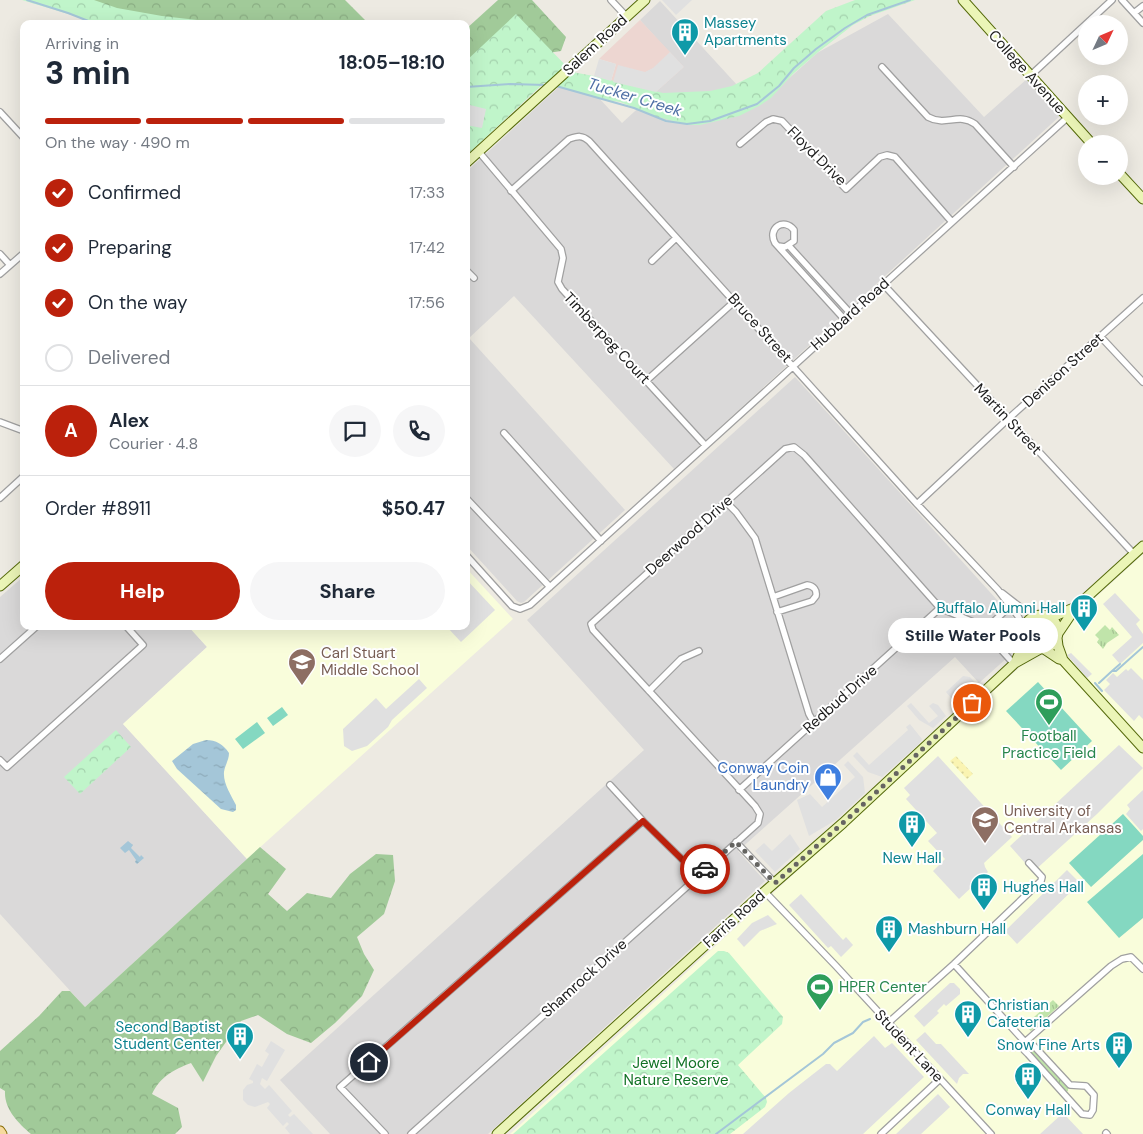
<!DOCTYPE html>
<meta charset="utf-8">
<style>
:root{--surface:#fff;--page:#f6f6f7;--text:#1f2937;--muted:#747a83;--line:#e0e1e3;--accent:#bb210c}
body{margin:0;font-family:"DM Sans",sans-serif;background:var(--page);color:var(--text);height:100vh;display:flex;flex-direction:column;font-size:19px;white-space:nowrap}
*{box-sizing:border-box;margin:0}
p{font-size:16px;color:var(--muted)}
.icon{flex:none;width:28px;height:28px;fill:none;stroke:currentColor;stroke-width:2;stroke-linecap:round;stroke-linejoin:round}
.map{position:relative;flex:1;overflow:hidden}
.panel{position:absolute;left:20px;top:20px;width:450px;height:610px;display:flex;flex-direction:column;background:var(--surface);border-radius:10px;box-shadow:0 5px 20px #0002}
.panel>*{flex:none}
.needle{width:32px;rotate:46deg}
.controls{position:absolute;left:1078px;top:15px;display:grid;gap:10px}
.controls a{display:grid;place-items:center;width:50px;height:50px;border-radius:50%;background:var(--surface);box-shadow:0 5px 20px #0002;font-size:25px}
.pin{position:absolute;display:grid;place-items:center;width:42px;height:42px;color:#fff;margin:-21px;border:2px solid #fff;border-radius:50%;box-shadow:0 1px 5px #0007}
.courier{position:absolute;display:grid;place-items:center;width:50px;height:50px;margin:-25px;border:4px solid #bb210c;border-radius:50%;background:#fff;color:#222;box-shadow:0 1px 6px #0007}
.bubble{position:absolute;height:35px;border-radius:18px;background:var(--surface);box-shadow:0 5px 20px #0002;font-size:16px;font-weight:700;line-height:35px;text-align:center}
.head em{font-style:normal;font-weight:700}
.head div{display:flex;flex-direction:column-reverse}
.head{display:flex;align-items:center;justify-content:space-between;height:85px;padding:0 25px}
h1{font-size:32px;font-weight:700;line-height:38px}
.bar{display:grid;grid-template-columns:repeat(4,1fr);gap:8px 5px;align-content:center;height:60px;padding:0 25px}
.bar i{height:6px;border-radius:4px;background:var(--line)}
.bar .on{background:var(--accent)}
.bar p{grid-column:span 4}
.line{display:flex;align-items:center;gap:12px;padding:0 25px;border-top:1px solid var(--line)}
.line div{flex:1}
.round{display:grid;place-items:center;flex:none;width:52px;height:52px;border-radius:26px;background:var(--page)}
ol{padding:0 25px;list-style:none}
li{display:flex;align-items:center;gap:15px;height:55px}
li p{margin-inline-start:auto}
li .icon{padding:5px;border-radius:50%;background:var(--accent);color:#fff;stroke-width:4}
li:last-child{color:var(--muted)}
li i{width:28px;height:28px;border:2px solid var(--line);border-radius:50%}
.button{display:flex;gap:10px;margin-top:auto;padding:10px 25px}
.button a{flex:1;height:58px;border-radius:30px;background:var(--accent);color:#fff;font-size:20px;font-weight:700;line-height:58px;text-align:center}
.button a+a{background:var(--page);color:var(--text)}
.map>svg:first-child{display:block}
.residential{fill:#dad9d9}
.commercial{fill:#edd6d1}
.education{fill:#f9fddb}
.grass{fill:url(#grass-tufts)}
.forest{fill:url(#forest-crowns)}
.sand{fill:url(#sand-dots)}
.park{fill:url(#park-crowns)}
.pitch{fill:#84d8c1}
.parking{fill:#e0e0e0}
.water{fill:url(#water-ripples)}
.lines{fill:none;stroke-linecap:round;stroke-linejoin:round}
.stream{stroke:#a4c6d8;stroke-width:2}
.street-casing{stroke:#a0a0a0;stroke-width:8}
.secondary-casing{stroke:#556a0b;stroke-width:11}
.primary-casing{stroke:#8a6f09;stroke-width:11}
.street{stroke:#fff;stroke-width:5.5}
.secondary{stroke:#ebf5b7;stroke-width:9}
.primary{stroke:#f6da9e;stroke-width:9}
.done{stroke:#656461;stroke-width:5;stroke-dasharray:0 9}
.route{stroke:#bb210c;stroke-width:6}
.labels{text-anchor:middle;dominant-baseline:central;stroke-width:4;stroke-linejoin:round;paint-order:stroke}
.culture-label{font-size:15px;fill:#0d838f;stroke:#fff;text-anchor:start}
.street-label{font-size:15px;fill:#1c1c1c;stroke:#fff}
.education-label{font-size:15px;fill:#785e54;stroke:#fff;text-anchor:start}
.leisure-label{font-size:15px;fill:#27864d;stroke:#fff}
.shop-label{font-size:15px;fill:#366cbe;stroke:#fff;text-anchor:end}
.park-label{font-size:15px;fill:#127225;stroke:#fff}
.water-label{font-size:16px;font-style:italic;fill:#4f70a5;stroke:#fff}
</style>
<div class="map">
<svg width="1143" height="1134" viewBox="0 0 1143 1134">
<defs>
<pattern id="grass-tufts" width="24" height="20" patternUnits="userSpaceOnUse" patternTransform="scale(1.25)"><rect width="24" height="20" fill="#c0e4aa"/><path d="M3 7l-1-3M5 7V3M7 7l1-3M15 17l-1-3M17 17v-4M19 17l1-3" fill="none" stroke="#a4c392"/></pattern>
<pattern id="forest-crowns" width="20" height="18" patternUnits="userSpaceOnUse" patternTransform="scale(1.25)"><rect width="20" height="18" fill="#a1ca99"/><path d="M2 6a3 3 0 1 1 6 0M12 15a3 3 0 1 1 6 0" fill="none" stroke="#8aad83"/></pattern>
<pattern id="sand-dots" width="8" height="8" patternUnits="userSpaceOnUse" patternTransform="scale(1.25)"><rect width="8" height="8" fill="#faf4b2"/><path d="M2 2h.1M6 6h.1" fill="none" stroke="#d6d198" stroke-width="1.8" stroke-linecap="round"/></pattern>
<pattern id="park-crowns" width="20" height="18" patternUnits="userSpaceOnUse" patternTransform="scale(1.25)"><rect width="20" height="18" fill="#c0f5ca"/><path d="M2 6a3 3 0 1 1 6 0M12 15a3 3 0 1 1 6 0" fill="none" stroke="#a4d1ad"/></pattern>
<pattern id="water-ripples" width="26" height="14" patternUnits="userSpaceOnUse" patternTransform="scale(1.25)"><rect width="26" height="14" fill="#a4c6d8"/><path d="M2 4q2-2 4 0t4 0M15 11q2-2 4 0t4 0" fill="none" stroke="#8daab9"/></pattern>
</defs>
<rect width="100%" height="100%" fill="#edeae2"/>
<path class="residential" d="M660 1 738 86 764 101 817 53 888 14 984 117 1028 78 1061 115 674 469 514 296 469 338 625 510 524 602 521 603 517 601 466 545V172L575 72 622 123 683 67 640 20Z
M795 377 1018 623 1019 647 979 683 955 657 738 851 765 881 488 1134H330L280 1080 644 750 527 620Z
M24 576V626H188L207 647 123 724 247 859 85 1007 0 914V597Z"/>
<path class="commercial" d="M640 20 684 67 656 92 611 81 616 64 599 59Z"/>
<path class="education" d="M1143 554V1134H510Z
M466 568 513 619 247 859 123 724 207 647 188 626H466Z"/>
<path class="grass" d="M1030 632a11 11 0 1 1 22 0a11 11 0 1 1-22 0Z
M1105 625 1110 630 1112 627 1119 635 1107 643 1103 649 1097 642 1099 639 1095 635Z
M1053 1000 1059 1006 1031 1031 1025 1025Z
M1033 1050 1068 1088V1091L1066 1092 1029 1054Z"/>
<path class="forest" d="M81 0H345L369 24H178Z
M498 0H532L566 37 561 51 466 66V29Z
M260 847 286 869 268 894 287 911 307 893 331 898 350 874 376 854 393 855 395 881 384 914 357 937 364 954 374 970 362 996 335 1023 311 1043 287 1034 258 1015 241 1021 216 1056 203 1082 191 1063C173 1070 161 1076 152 1094L178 1108 182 1127 175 1134H31C18 1123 4 1109 5 1091L0 1088V1051L39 1016 62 991H70L85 1007Z"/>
<path class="sand" d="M956 756 973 774 967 779 950 761Z"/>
<path class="park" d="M22 0H94L117 8 162 16 232 24H93L75 16Z
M855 0H915L870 16 853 25 817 53 793 74 771 98 759 106 739 116 700 125H688L658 117 620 102 606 100 544 83 470 152 466 148V61L516 14 572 72 594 76 663 93 710 91 732 86 758 73 826 11Z
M116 730 131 747 80 794 64 777Z
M718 951H724L729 953 783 1017 782 1024 738 1065 766 1098 767 1102 765 1107 730 1134H513Z"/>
<path class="pitch" d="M1038 682 1092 741 1061 770 1006 711Z
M282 707 288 715 273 726 267 718Z
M257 722 265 733 243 749 235 739Z
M1123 814 1143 836V840L1091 887 1069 863Z
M1143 854V918L1119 938 1087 902Z"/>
<path class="parking" d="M662 0H692L676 15Z
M670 52 684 67 656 92 613 82 618 65 645 72 653 68Z
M599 59 616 64 611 81 594 76Z
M466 104 486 109 482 128 466 125Z
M466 579 495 610 461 642 446 626H466Z
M1115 593 1140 620 1136 624 1143 634V643L1120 664 1112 655 1132 637 1103 604Z
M1071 653 1092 674 1087 678 1067 655Z
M1131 668 1143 680V719L1139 715 1134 721 1104 690 1110 684 1106 680 1113 673 1117 677 1126 669 1128 671Z
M963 676 970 677 978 686 957 705 946 692Z
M419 679 427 688 392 720 388 727 367 746 352 751 344 746 343 729 376 698 386 709Z
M911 703 929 723 938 716 929 706 933 703 938 705 946 716 933 728 919 720 907 706Z
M910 724 922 739 919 744 882 777 868 772 853 756 857 752 869 765 908 730 906 727Z
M1119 745 1143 768 1097 814 1033 872 1010 846Z
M938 756 1012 837 984 863 985 867 988 872 959 899 933 871 945 859 928 841 937 833 906 799 910 795 904 788Z
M848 761 863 777 865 793 836 820 809 836 797 800 810 794 822 807 855 777 844 765Z
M1143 790V829L1141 831 1126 814 1130 809 1127 805Z
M790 834 800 849 775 872 755 851 764 843 772 851Z
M1067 870 1080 883 1017 944 1005 931Z
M801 894 843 940 846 937 853 945 841 957 831 946 828 948 789 905Z
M768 915 777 924 760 931 744 947 737 939 752 923Z
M950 983H954L960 989V994L946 1006 944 1004 937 1011 939 1013 924 1027 914 1016Z
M925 1032 936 1044H941L969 1074H963L959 1078 957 1084 916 1040Z
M874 1036 885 1048 892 1043 924 1077 863 1134H743L789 1093 826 1064H830L837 1071Z
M271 1041 285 1050 267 1081 262 1078 260 1084 265 1089 269 1085 292 1111 288 1115 290 1117 294 1114 313 1134H290L285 1128 289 1124 287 1122 283 1126 267 1108 270 1104 268 1102 255 1107 248 1105 243 1100V1090L247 1085 253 1083V1081L249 1079 257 1064 262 1067 269 1054 265 1051Z
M938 1094 950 1107 921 1134H896Z
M1063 1113 1083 1134H1040Z"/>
<path class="water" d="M206 740C216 740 223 744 229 753 229 760 225 765 224 772 223 783 231 795 236 805V810L233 812 221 809 177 769 172 761 193 744Z
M128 841 133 845 131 848 140 857 141 855 144 858 137 864 135 862 136 860 129 850 125 853 120 848Z"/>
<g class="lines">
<path class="stream" d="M27 0 68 13 96 24
M556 86 634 108 666 121 687 124 710 121 757 104 779 86 794 68 816 49 845 28 867 15 910 0
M466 87 510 84 546 85
M1112 671 1120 664
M1095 683 1102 691
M1099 683 1112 671H1116L1143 647
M716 1134 823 1054 834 1043 853 1033 863 1022 870 1019"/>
<g class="street-casing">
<path id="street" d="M611 0 626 16
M1122 0 1143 23
M1134 13 1143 6
M882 67 928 117C946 127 958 112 975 124L1014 167
M1031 75 1112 0
M0 112 24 138
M740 144 766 122 773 119 782 121 846 189 880 157 887 155 895 157 952 222
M479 152 561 249 563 258 558 282 562 289 705 445
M511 191 569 139C578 136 582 135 589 141L917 504 998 590 1018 616 1024 629
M778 246 785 247 794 241V230C784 217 767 228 775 243L845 320
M789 246 851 314
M0 254 10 265
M652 261 676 238
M466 270 474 278
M0 274 24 253
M883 284 1134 554
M1100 336 1143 382
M646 381 735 301
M0 422 24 431
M504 433 601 541
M0 498 24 476
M466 498 550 587
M726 502 736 512 755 538 809 714 814 723
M917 504 1008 419 1143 298
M466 555 512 606 520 609 530 605 1068 117
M1002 593 1024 610 1038 615
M773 597 807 585C814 586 817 590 816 596L812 601 777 612
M985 630 1010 606
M0 659 37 626
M649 691 681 659 699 651
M0 760 7 767 143 645 126 626
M610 785 643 821 698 875
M739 790 940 608
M736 842 775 883
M765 892 836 966 991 1134
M954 964 1025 1042 1033 1045 1070 1085 1086 1086 1094 1095 1093 1110 1090 1115 1082 1114 1028 1054 1024 1050 1025 1042
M888 1023 954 964 1041 881 1042 877 1029 863
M1025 1042 1111 966 1122 959 1131 957 1143 969
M1106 1133 1107 1134
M385 1134 340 1087 643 821
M411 1134 758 823 760 814 755 806 593 630 591 624 785 449 794 447 804 455 940 608 978 624 1014 664
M881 1134 940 1079"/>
</g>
<g class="secondary-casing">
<path id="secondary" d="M963 0 1092 144
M466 163 645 0
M1119 173 1143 199
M0 586 24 565
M1024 632a17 17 0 1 1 34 0a17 17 0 1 1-34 0Z
M1048 616 1057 615 1076 607
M1059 632 1076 607 1143 546
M1057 638 1058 646 1063 660 1143 748
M1044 649 1059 659 1063 660
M1015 663 1022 648 1024 636
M497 1134 755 900 843 823 1015 663 1040 649"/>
</g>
<g class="primary-casing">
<path id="primary" d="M0 1131 2 1134"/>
</g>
<use href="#street" class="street"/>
<use href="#secondary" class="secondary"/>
<use href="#primary" class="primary"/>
</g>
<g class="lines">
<path class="done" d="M705 869 736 842 775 883 854 813 972 703"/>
<path class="route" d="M369 1062 643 821 698 875 705 869"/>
</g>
<defs>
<g id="building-pin" transform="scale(1.4375)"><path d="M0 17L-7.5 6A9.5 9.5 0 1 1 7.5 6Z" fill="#0f9aa8" stroke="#fff"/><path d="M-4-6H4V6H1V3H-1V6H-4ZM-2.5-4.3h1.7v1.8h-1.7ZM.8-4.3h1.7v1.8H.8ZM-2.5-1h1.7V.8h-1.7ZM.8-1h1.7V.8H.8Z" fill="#fff"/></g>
<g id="school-pin" transform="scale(1.4375)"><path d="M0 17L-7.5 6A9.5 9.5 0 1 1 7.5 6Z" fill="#8d6e63" stroke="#fff"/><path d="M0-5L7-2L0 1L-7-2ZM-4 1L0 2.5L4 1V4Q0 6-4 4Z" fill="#fff"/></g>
<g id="stadium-pin" transform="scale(1.4375)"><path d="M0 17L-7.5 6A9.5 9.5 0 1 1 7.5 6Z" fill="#2e9e5b" stroke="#fff"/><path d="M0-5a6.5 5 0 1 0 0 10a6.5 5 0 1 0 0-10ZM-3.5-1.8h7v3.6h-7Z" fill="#fff"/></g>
<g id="shop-pin" transform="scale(1.4375)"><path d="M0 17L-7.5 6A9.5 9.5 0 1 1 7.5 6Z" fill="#3f7fe0" stroke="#fff"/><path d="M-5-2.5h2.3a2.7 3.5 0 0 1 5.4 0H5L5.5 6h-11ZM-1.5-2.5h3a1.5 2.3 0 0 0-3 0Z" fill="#fff"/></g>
<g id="university-pin" transform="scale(1.4375)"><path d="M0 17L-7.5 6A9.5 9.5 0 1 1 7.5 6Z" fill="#8d6e63" stroke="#fff"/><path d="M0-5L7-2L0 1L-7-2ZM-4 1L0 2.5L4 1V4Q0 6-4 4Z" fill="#fff"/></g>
</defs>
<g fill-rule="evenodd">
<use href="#building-pin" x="685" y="32"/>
<use href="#building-pin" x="1084" y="608"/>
<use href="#school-pin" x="302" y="662"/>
<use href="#stadium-pin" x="1049" y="702"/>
<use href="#shop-pin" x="828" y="777"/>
<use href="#university-pin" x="985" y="820"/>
<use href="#building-pin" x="912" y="824"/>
<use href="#building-pin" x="984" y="887"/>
<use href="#building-pin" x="889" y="929"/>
<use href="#stadium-pin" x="820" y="987"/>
<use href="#building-pin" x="968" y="1014"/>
<use href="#building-pin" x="240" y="1036"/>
<use href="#building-pin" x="1119" y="1045"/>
<use href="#building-pin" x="1028" y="1076"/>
</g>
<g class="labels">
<g class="culture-label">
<text x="704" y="23">Massey<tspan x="704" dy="17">Apartments</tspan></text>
<text x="1065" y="608" text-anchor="end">Buffalo Alumni Hall</text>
<text x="912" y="858" text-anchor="middle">New Hall</text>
<text x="1003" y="887">Hughes Hall</text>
<text x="908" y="929">Mashburn Hall</text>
<text x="987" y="1005">Christian<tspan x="987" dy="17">Cafeteria</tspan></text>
<text x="221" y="1027" text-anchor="end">Second Baptist<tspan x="221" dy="17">Student Center</tspan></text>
<text x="1100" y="1045" text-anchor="end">Snow Fine Arts</text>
<text x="1028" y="1110" text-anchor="middle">Conway Hall</text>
</g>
<g class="street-label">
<text transform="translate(595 45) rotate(-43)">Salem Road</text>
<text transform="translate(1027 72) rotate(48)">College Avenue</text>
<text transform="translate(817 156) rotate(45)">Floyd Drive</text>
<text transform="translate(850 314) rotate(-42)">Hubbard Road</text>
<text transform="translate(760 328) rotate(48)">Bruce Street</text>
<text transform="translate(607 338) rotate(47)">Timberpeg Court</text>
<text transform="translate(1063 370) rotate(-42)">Denison Street</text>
<text transform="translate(1008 419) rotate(47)">Martin Street</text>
<text transform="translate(689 535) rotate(-42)">Deerwood Drive</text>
<text transform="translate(840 699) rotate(-42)">Redbud Drive</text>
<text transform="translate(734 919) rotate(-42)">Farris Road</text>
<text transform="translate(584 978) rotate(-42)">Shamrock Drive</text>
<text transform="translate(909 1046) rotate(47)">Student Lane</text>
</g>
<g class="education-label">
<text x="321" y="653">Carl Stuart<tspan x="321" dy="17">Middle School</tspan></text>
<text x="1004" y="811">University of<tspan x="1004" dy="17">Central Arkansas</tspan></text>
</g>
<g class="leisure-label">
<text x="1049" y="736">Football<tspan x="1049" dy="17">Practice Field</tspan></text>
<text x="839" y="987" text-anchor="start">HPER Center</text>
</g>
<g class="shop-label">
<text x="809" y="768">Conway Coin<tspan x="809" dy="17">Laundry</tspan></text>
</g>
<g class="park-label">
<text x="676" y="1063">Jewel Moore<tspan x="676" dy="17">Nature Reserve</tspan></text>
</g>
<g class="water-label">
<text transform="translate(635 97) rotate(17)">Tucker Creek</text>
</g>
</g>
</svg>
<div class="controls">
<a><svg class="needle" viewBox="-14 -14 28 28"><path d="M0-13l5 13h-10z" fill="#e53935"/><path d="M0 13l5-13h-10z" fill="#747a83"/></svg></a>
<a>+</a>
<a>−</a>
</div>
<div class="pin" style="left:972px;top:703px;background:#ea580c"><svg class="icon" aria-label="bag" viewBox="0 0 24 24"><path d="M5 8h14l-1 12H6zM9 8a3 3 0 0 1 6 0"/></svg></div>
<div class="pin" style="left:369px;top:1062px;background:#1f2937"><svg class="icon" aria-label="home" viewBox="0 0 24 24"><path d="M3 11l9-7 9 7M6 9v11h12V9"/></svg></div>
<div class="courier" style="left:705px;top:869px"><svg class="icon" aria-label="car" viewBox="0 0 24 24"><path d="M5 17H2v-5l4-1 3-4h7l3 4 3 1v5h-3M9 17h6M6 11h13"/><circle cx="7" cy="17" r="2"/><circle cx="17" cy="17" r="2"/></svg></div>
<div class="bubble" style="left:888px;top:618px;width:170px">Stille Water Pools</div>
<section class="panel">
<div class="head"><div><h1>3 min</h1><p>Arriving in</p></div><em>18:05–18:10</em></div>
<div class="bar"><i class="on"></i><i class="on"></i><i class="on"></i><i></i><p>On the way · 490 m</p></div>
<ol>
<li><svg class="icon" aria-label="check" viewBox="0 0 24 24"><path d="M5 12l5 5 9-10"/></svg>Confirmed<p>17:33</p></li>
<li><svg class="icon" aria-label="check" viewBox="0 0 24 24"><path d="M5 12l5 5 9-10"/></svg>Preparing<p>17:42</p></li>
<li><svg class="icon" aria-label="check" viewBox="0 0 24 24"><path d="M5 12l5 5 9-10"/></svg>On the way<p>17:56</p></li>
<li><i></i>Delivered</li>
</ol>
<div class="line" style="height:90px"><b class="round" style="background:var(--accent);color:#fff">A</b><div><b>Alex</b><p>Courier · 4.8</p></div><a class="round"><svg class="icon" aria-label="chat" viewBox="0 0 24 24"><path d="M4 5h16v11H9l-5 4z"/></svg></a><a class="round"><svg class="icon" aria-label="phone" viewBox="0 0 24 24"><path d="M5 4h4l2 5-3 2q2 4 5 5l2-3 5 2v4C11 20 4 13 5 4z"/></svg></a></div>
<div class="line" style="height:65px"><div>Order #8911</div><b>$50.47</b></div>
<div class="button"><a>Help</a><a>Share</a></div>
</section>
</div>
